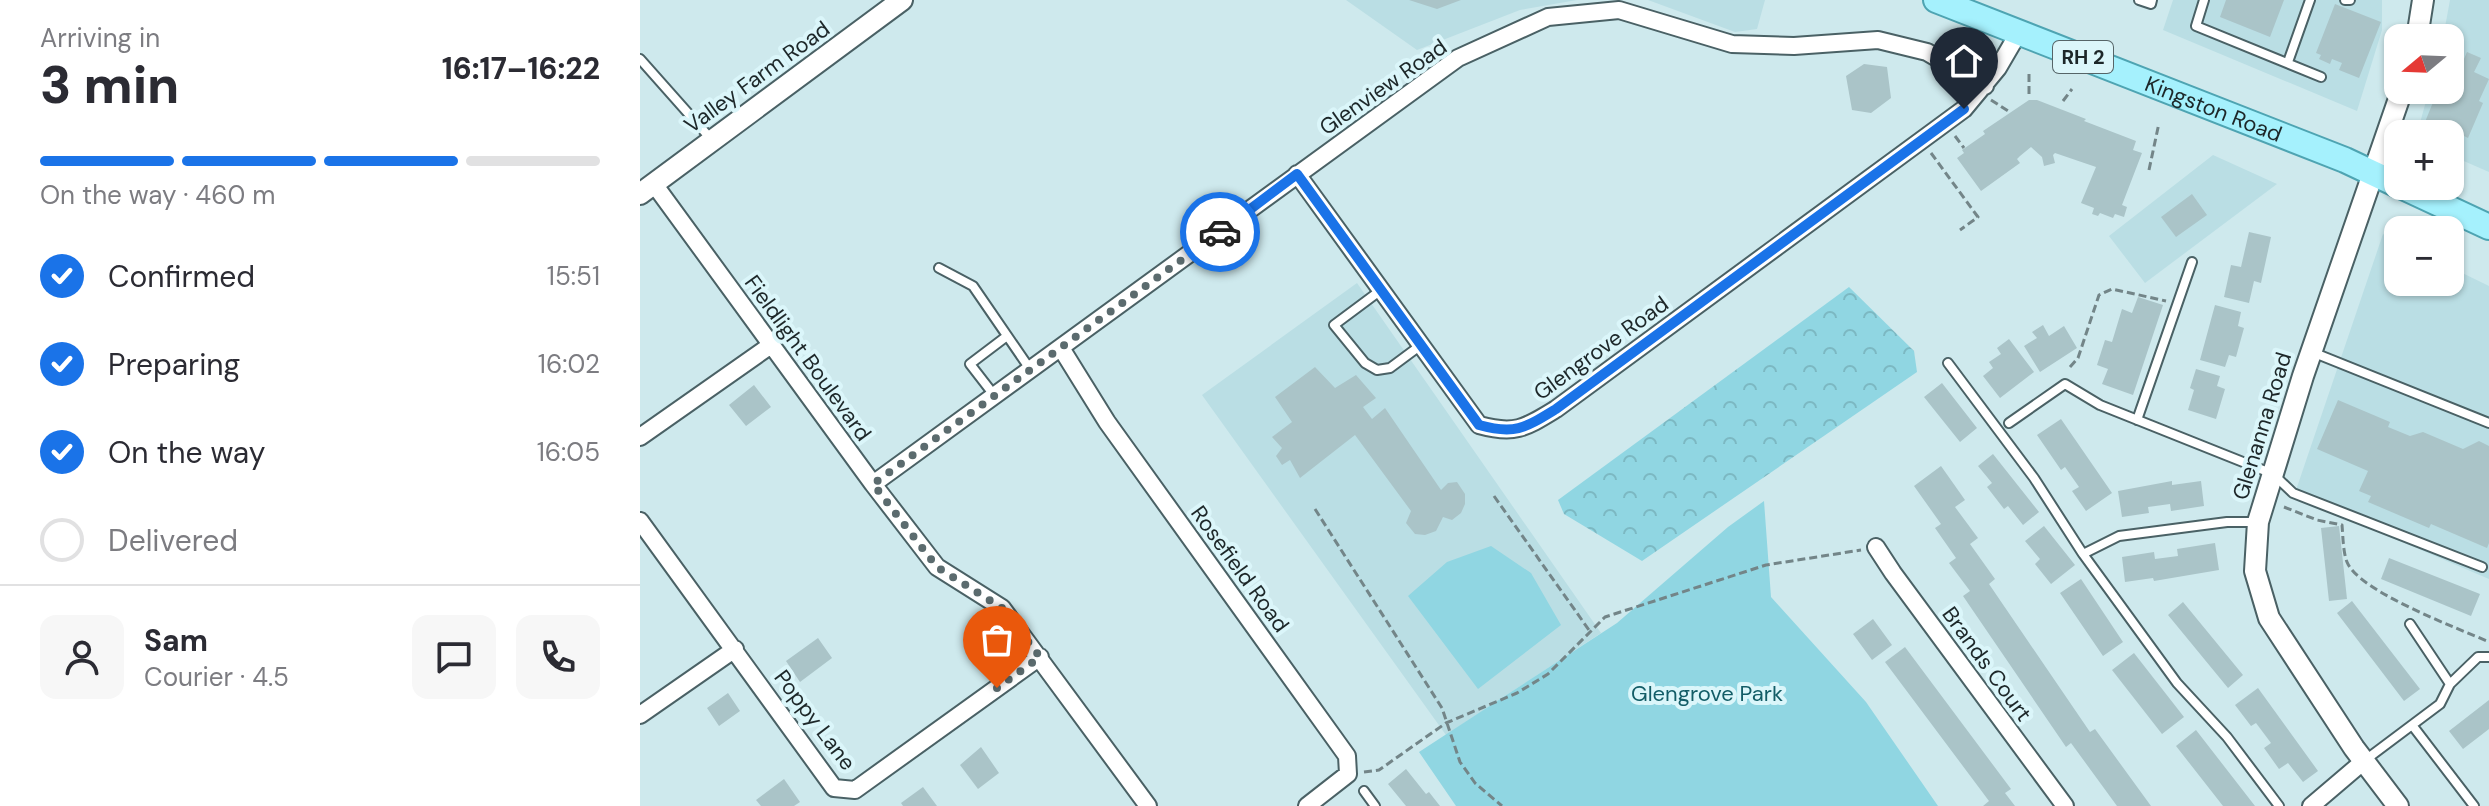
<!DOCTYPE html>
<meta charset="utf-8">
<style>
:root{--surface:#fff;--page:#f7f7f7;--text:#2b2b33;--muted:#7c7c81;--line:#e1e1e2;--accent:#1a73e8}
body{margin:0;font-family:"DM Sans",sans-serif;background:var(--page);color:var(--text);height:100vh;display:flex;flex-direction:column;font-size:30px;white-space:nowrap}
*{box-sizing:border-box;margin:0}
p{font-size:26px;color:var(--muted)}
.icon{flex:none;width:44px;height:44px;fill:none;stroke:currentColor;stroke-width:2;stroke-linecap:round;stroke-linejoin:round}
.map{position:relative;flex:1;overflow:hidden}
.side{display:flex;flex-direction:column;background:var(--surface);width:640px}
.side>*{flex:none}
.needle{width:52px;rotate:251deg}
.buttons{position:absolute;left:1744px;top:24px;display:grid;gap:16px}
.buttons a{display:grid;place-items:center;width:80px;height:80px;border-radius:16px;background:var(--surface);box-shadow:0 2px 6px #0004;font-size:40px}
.pin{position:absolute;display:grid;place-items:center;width:68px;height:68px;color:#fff;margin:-82px -34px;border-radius:50% 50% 50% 0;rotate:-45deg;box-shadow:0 0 8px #0007}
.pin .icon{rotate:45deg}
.courier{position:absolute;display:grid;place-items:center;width:80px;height:80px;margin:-40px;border:6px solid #1a73e8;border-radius:50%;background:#fff;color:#222;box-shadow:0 2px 10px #0007}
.summary em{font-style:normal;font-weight:800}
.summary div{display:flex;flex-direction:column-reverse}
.summary{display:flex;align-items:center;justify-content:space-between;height:136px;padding:0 40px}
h1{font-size:52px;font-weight:800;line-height:60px}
.bar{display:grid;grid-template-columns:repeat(4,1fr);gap:12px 8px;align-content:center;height:96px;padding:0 40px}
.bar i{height:10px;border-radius:6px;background:var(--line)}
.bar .on{background:var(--accent)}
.bar p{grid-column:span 4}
.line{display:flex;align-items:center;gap:20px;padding:0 40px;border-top:2px solid var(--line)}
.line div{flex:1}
.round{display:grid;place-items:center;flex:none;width:84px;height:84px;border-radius:16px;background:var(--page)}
ol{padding:0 40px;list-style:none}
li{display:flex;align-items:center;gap:24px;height:88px}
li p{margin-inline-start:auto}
li .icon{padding:8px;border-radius:50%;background:var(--accent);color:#fff;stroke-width:4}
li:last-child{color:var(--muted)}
li i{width:44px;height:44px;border:4px solid var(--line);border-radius:50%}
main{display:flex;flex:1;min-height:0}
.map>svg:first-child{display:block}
.built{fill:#badee4}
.forest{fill:url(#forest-crowns)}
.green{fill:#90d6e2}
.building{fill:#aac4c8}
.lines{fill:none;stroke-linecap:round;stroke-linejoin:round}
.service-casing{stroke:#4a6165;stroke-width:12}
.minor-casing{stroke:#4a6165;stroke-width:20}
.tertiary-casing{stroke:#4a6165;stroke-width:24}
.primary-casing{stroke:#4ea4b2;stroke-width:28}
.path{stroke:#738588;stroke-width:3;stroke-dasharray:8 4;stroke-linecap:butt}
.service{stroke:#fff;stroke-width:8}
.minor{stroke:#fff;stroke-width:16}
.tertiary{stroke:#fff;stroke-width:20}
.primary{stroke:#a5f1fd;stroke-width:24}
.done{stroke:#5b6b6e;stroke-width:8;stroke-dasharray:0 14.4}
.route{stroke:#1a73e8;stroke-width:10}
.labels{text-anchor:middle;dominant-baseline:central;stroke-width:8;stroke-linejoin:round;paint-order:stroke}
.shield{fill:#dbf6fa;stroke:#566568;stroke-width:2}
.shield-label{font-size:20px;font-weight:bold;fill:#1d2729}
.street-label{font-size:22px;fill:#1d2729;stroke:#dbf6fa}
.park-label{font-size:22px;fill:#135d67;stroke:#dbf6fa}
</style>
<main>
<section class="side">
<div class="summary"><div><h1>3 min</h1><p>Arriving in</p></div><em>16:17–16:22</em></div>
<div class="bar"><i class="on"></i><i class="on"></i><i class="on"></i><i></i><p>On the way · 460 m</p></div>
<ol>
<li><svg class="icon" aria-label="check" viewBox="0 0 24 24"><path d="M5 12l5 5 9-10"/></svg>Confirmed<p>15:51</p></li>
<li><svg class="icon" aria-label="check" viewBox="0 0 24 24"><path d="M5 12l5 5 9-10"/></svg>Preparing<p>16:02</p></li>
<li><svg class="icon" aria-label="check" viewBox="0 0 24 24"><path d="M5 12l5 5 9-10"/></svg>On the way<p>16:05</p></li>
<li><i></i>Delivered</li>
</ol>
<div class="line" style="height:144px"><a class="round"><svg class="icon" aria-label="person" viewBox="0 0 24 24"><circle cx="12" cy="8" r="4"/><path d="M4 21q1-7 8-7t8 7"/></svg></a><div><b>Sam</b><p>Courier · 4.5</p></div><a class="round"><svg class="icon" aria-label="chat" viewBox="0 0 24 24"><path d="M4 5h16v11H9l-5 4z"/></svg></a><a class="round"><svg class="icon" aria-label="phone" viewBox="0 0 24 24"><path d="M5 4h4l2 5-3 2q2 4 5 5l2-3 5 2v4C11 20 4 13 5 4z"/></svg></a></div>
</section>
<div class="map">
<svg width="1849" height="806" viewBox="0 0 1849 806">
<defs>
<pattern id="forest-crowns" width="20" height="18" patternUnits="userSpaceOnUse" patternTransform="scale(2)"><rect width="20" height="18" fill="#90d6e2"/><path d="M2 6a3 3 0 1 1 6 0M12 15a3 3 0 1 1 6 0" fill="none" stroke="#7cb8c2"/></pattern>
</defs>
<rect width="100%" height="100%" fill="#cee9ed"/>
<path class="built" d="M706 0H937L880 10 777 50Z
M1008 0H1125L1117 29 1095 32Z
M1533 0H1742V30L1717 111 1523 30Z
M1810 0H1849V172L1810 155V134H1777L1789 90H1810V38H1803Z
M1573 155 1637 184 1505 283 1469 236Z
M1743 234 1758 242V282H1810V267L1849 286V579L1654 496Z
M717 283 961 633 806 735 562 395Z"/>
<path class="forest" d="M1209 287 1274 351 1277 372 1002 561 924 514 918 500Z"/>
<path class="green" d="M1124 501 1131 597 1226 702 1298 806H816L779 752 977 623 1088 527Z
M851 546 891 573 921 625 838 689 768 596 807 562Z"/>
<path class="building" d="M769 0H821L797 9Z
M1586 0H1644L1630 37 1580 17Z
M1695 4 1741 22 1719 78 1699 70 1702 63 1692 59 1690 64 1679 59 1681 55 1676 53Z
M1827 52 1841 58 1834 72 1849 79 1839 101 1843 103 1828 138 1824 136 1823 139 1785 122 1798 90H1810V62L1821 66Z
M1224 64 1247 67 1251 98 1231 113 1212 110 1206 76Z
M1389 100H1397L1446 119 1444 121 1496 141 1493 150 1502 153 1482 205 1487 207 1484 217 1475 214 1473 218 1460 213 1458 216 1452 214 1454 208 1441 203 1456 167 1415 153 1413 155 1415 163 1404 166 1402 157 1391 147 1380 156 1377 159 1380 163 1341 191 1317 158 1324 153 1322 150 1345 134 1343 131Z
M1552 194 1567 215 1536 237 1521 217Z
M1609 232 1631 237 1621 283 1614 281 1609 303 1584 297 1591 265 1601 267Z
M1498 297 1523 305 1493 395 1462 384 1468 369 1457 365 1465 340 1472 342 1482 309 1492 313Z
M1575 305 1601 312 1598 326 1604 328 1596 357 1589 355 1585 367 1560 360Z
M1403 325 1409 336 1424 326 1437 348 1400 372 1384 346 1397 338 1392 332Z
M1369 339 1394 372 1360 398 1343 376 1353 368 1349 362 1361 354 1357 348Z
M675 367 695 388 716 375 736 398 723 407 732 419 745 408 801 490 808 483 817 482 825 494V504L821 513 812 520 803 517 796 531 785 535 775 534 766 523 771 511 715 435 660 478 650 460 642 465 636 456 642 448 632 437 652 422 635 397Z
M1556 369 1580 376 1577 386 1585 389 1576 419 1548 410 1554 390 1550 388Z
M1302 383 1337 428 1320 442 1284 397Z
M114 385 131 407 106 426 89 405Z
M1698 400 1750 422 1748 427 1770 436 1783 432 1823 449 1839 441 1849 446V543L1847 548 1791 524 1789 528 1728 502 1731 496 1719 491 1728 471 1677 449Z
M1421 419 1472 493 1446 511 1432 491 1439 487 1425 467 1421 470 1397 435Z
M1353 454 1399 512 1383 525 1368 506 1364 509 1347 487 1352 483 1338 466Z
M1301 466 1325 500 1315 507 1338 538 1330 544 1355 579 1349 584 1450 732 1455 729 1511 806H1477L1431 743 1426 747 1323 596 1330 591 1309 563 1316 558 1295 528 1301 524 1274 486Z
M1532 481V485L1561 481 1564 506 1531 511 1530 504 1508 507 1509 513 1482 517 1478 491Z
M1404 526 1435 565 1411 584 1395 564 1400 559 1385 541Z
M1699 526 1707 599 1689 601 1681 528Z
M1575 543 1579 570 1514 581 1513 578 1485 582 1482 557 1514 552 1515 559 1538 556 1537 549Z
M1749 558 1840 594 1831 616 1741 579Z
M1441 579 1483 642 1463 656 1420 593Z
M1712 601 1780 689 1764 701 1697 613Z
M1543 602 1603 675 1588 688 1528 615Z
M1233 619 1252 645 1232 660 1213 634Z
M178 638 192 658 160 682 146 661Z
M1265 647 1371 789 1365 793 1375 806H1343L1349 801 1245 662Z
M1494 653 1544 717 1522 734 1472 670Z
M1618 688 1678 771 1663 782 1648 763 1639 769 1624 748 1631 743 1616 723 1611 726 1595 705Z
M88 693 100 711 79 726 67 708Z
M1849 700V729L1823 749 1809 731Z
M1556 730 1615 806H1583L1536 746Z
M341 747 359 773 338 789 320 765Z
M766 769 786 794 789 792 800 806H766L748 784Z
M144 779 160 802 154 806H121L116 800Z
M283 787 297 806H263L261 803Z"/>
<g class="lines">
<g class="service-casing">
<path id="service" d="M1499 0 1511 4 1512 0
M1564 0 1556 26 1681 77
M1705 0H1710
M0 59 71 139
M1648 62 1670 0
M299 268 333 286 390 369
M741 290 694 325 725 363 737 370 750 368 781 345
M1672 352 1849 423
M1308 363 1394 478 1443 554 1537 683 1587 737 1639 806
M354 395 330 364 367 336
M1497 420 1552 262
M1369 423 1425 384 1460 405 1633 474 1653 493 1842 567
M1443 554 1479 536 1587 522H1617
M1770 624 1810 684
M1772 725 1834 806
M1724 761 1800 704 1810 684 1838 657H1849
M724 791 735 806"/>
</g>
<g class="minor-casing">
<path id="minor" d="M657 174 839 425C875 435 885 428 916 409L1324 109 1358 68 1379 32
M14 184 233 484 297 567 362 608 508 806
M421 348 467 422 707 756 708 774 667 806
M0 437 131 345
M233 484 818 58 908 17 979 10 1092 44 1154 46 1238 40 1287 52 1345 86
M0 521 194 788 215 790 400 657
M1236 547 1253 573 1425 806
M0 715 95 649
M1671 806 1724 761"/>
</g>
<g class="tertiary-casing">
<path id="tertiary" d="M1777 38 1783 0
M0 194 262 0
M1758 806 1714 748 1629 618 1615 571 1618 522 1663 376 1762 90"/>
</g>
<g class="primary-casing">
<g id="primary">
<path id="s1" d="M1296 0 1705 160 1758 185"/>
<path d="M1761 186 1849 227"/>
</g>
</g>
<path class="path" d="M1389 74V97
M1351 100 1368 111
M1423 101 1432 89
M1315 136 1324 148
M1291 153 1338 217 1320 230
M1509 170 1519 123
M1430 367 1438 358 1459 295 1472 289 1526 301
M854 496 949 630
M1644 507 1677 520 1702 525C1703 536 1703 552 1707 562 1719 592 1818 628 1849 642
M675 509 802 708 820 762 835 783 862 806
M724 772 739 770 806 723 877 693 908 674 965 617 1126 565 1221 550"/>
<use href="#service" class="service"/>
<use href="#minor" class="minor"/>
<use href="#tertiary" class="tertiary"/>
<use href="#primary" class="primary"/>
</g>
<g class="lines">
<path class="done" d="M357 688 400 657 362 608 297 567 233 484 580 232"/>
<path class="route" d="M580 232 657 174 839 425C875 435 885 428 916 409L1324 109"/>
</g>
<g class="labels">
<rect class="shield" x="1413" y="41" width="60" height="32" rx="6"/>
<g class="shield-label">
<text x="1443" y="57">RH 2</text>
</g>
<g class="street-label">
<text transform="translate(117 77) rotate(-36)">Valley Farm Road</text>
<text transform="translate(743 87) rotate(-35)">Glenview Road</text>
<text stroke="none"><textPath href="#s1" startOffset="298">Kingston Road</textPath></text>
<text transform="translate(961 348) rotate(-36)">Glengrove Road</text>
<text transform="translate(168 358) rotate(54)">Fieldlight Boulevard</text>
<text transform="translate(1622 426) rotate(-73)">Glenanna Road</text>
<text transform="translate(600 569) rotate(54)">Rosefield Road</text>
<text transform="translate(1347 664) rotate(54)">Brands Court</text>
<text transform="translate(175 720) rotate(53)">Poppy Lane</text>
</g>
<g class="park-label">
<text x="1067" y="693">Glengrove Park</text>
</g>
</g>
</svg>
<div class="buttons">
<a><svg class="needle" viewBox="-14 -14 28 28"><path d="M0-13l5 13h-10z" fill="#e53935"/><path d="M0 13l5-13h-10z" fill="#7c7c81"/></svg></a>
<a>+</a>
<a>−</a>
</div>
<div class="pin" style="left:357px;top:688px;background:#ea580c"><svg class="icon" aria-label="bag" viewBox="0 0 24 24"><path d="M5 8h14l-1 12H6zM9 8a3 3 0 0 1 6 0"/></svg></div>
<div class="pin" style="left:1324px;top:109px;background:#1f2937"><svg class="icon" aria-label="home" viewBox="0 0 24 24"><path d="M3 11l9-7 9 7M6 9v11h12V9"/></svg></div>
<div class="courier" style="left:580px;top:232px"><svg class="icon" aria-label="car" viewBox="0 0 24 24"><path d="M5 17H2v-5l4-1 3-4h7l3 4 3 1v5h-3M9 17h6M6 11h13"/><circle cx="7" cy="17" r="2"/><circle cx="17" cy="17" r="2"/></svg></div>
</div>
</main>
